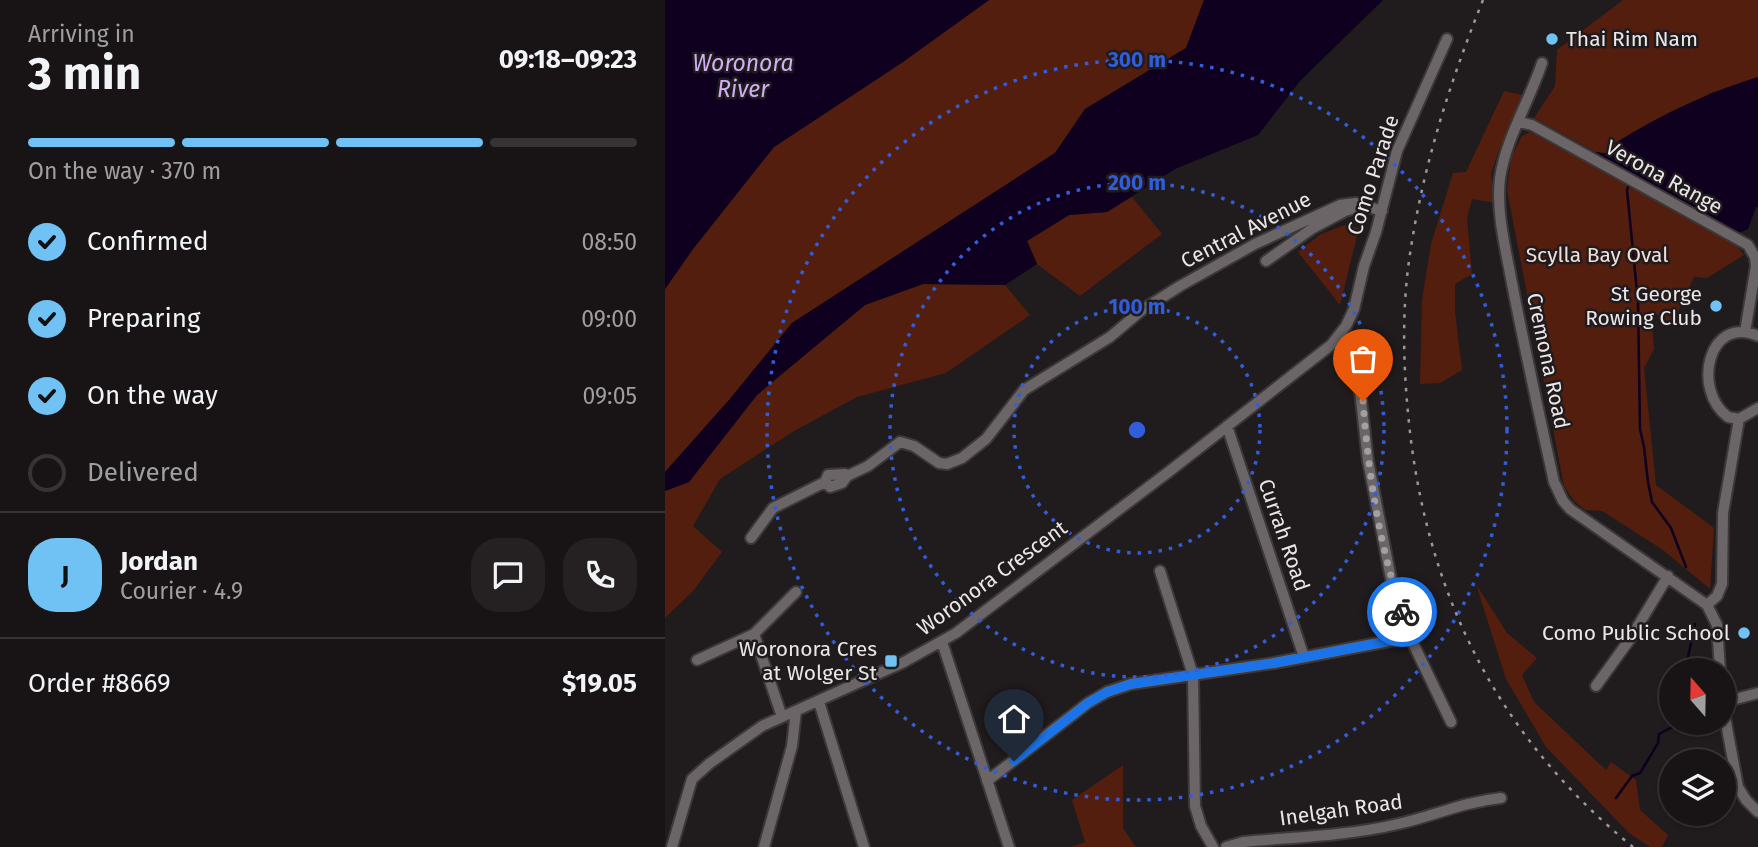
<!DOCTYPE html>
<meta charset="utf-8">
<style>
:root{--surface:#181416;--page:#252123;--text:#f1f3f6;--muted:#9f9ea1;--line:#363335;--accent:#70c1f4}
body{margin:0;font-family:"Fira Sans",sans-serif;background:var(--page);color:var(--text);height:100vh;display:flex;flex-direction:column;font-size:26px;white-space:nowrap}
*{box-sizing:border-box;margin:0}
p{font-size:23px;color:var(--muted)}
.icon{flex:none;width:38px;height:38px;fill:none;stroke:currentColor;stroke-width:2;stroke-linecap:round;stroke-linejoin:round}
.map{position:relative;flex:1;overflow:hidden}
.side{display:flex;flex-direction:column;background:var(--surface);width:665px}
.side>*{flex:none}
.needle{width:46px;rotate:340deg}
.tools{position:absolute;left:994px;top:658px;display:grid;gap:14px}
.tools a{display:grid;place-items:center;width:77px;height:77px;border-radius:50%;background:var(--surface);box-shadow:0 2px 5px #0004,0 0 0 2px var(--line);font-size:35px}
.pin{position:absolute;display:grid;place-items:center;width:60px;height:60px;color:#fff;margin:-72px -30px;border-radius:50% 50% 50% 0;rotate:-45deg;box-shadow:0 0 7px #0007}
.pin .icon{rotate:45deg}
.courier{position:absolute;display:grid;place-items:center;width:70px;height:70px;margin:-35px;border:5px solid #1a73e8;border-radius:50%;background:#fff;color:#222;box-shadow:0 2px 9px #0007}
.overview em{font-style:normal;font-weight:700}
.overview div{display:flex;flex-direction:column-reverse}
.overview{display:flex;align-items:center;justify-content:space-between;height:119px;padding:0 28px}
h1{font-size:46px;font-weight:700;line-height:52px}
.bar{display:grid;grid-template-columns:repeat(4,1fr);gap:10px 7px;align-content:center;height:84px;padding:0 28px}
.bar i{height:9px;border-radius:5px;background:var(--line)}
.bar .current{background:var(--accent)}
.bar p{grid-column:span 4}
.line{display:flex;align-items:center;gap:18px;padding:0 28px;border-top:2px solid var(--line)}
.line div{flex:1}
.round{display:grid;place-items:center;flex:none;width:74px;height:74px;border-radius:28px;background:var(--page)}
ol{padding:0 28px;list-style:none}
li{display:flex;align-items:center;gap:21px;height:77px}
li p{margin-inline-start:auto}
li .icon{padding:7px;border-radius:50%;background:var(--accent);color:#111;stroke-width:4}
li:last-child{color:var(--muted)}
li i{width:38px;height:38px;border:4px solid var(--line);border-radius:50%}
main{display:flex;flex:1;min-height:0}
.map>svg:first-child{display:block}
.green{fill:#541e0f}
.water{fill:#0e001e}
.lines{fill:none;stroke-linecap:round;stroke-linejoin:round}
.stream{stroke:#0e001e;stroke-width:2.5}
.minor-casing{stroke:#3b3839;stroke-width:14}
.minor{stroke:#6b6567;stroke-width:10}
.rail{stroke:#9c989a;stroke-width:2.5;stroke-dasharray:3.5 7;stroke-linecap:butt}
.done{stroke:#a4a0a2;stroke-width:7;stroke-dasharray:0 12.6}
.route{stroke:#1a73e8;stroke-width:9}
.ring{fill:none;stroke:#325dda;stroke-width:3.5;stroke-dasharray:3.5 7}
.poi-dot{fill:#70c1f4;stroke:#201b1d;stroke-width:2.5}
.labels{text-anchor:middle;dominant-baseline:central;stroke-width:5;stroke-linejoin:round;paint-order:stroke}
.poi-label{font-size:21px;fill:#ebe7e9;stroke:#201b1d;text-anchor:end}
.street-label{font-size:21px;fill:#ebe7e9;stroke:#201b1d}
.park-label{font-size:21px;fill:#f4ddd7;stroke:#201b1d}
.water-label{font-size:23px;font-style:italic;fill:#d1aef6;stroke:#201b1d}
.centre{fill:#325dda;stroke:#201b1d;stroke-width:3.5}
.ring-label{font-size:21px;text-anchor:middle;font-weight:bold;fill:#325dda;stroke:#201b1d;stroke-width:5;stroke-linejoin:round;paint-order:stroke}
</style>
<main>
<section class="side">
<div class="overview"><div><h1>3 min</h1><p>Arriving in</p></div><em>09:18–09:23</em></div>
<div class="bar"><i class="current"></i><i class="current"></i><i class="current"></i><i></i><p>On the way · 370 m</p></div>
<ol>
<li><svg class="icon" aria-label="check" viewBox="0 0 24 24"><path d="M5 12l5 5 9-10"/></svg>Confirmed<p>08:50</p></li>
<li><svg class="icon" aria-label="check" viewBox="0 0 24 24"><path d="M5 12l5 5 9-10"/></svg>Preparing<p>09:00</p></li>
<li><svg class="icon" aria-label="check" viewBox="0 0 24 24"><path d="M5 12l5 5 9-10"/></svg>On the way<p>09:05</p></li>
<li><i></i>Delivered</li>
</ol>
<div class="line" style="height:126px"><b class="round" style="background:var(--accent);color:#111">J</b><div><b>Jordan</b><p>Courier · 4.9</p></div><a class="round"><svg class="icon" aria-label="chat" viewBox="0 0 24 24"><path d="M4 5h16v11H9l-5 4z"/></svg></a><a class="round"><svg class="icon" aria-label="phone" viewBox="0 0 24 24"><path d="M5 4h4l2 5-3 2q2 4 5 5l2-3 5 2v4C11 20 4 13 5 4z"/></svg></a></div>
<div class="line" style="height:91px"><div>Order #8669</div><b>$19.05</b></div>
</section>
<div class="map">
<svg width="1093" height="847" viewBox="0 0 1093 847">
<rect width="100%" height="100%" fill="#201b1d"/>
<path class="green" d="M324 0H539L521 48 420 109 390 153 127 323 64 400 0 472V289L28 249 109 147 238 62Z
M958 0H1093V77L1045 93 943 155 931 152 869 118 890 86 892 50Z
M839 91 862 96 834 150 826 174 830 203 807 199 802 218 807 274 790 284V312L797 370 775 383 755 384 757 300 766 244 788 173 801 172Z
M865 132 1066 239 1079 255 1042 278 1029 277 1007 325 986 310 989 349 979 368 991 485 1049 528 1045 589 998 550 937 511 920 510 909 501 899 486 842 190 846 158 857 136Z
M467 197 497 234 415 296 372 264 362 241 404 215 442 212Z
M680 225 694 228 675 305 633 252 656 234Z
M258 284 340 285 365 315 281 373 192 397 129 431 55 479 28 526 57 552 28 591 0 618V491L24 482 92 395 138 355 200 305Z
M811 584 842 633 872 658 857 675 869 702 941 770 946 762 971 780 975 810 1003 835 997 847H985L964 833 881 747 841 679Z
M458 765V828L471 847H406L420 842 407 800Z"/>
<path class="water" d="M0 0H324L238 62 109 147 28 249 0 289Z
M539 0H718L635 81 593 135 510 169 442 212 404 215 362 241 372 264 340 285 258 284 200 305 92 395 24 482 0 491V472L64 400 127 323 390 153 420 109 521 48Z
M1093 77V207H1091L1083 229 1074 233 931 154V152L947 154 951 151 950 143C998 114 1039 94 1093 77Z"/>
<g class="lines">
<path class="stream" d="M965 182 962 190 973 302 975 429 979 447 983 482 987 502 1006 528 1021 567
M1026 670 1022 662 1030 624
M951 798 967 776 975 773 993 743 994 734 1009 726 1008 723"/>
<g class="minor-casing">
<path id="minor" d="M877 63C864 102 841 138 835 178 831 211 840 246 846 278 859 346 874 414 889 482L898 501 905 509 1042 605 1052 625 1055 670
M854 122 867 125 1083 245 1090 257 1091 266 1080 332
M601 261 648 228 680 211 699 205
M1093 336C1044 314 1026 389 1063 417L1074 419 1093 408
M694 382 703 461 727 584 745 637 786 722
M562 426 639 657
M160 482 165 487 177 483 182 476 203 466 235 442 249 446 274 463 282 464 297 458 321 439 359 390 445 337 477 310 515 286 590 244 675 205 691 203 717 211
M86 538 108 508 160 482 163 475 180 474 182 476
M495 571 528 675 530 806 536 826 548 847
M1042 605 1052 596 1057 584 1058 513 1074 419
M89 634 117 717
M277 642 344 847
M32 660 89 634 131 592
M931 686 965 639 1003 576
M1059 695 1063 701 1059 712 1073 787 1081 800 1093 812
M1063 701 1093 693
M154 702 199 847
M322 781 423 703 442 692 466 684 609 663 745 637
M7 847 27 779 45 763 97 726 239 662 291 633 506 470 666 345 681 326 689 309 699 266 711 232 732 151 782 39
M99 847 127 746 131 711
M561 847 578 842C630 837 682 836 733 824 769 816 797 802 836 798"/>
</g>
<use href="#minor" class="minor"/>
<path class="rail" d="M818 0C785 82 758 166 745 254 737 306 738 360 743 413 759 588 830 735 968 847"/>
</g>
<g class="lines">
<path class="done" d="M698 401C703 472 714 544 737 612"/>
<path class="route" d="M349 761 423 703 442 692 466 684 609 663 745 637 737 612"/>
</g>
<g class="ring">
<circle cx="472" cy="430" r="123"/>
<circle cx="472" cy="430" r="247"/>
<circle cx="472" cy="430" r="370"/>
</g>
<g class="poi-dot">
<circle cx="887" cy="39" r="7"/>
<circle cx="1051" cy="306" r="7"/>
<circle cx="1079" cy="633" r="7"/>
<rect x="219" y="654" width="14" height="14" rx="3.5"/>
</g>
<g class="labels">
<g class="poi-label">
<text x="901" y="39" text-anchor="start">Thai Rim Nam</text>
<text x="1037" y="294">St George<tspan x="1037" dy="24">Rowing Club</tspan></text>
<text x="1065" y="633">Como Public School</text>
<text x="212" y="649">Woronora Cres<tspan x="212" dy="24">at Wolger St</tspan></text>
</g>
<g class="street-label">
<text transform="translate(708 175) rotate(-72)">Como Parade</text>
<text transform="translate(999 177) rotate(29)">Verona Range</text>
<text transform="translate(581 230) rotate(-27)">Central Avenue</text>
<text transform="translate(883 361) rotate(78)">Cremona Road</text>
<text transform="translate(619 535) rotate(71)">Currah Road</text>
<text transform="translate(327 578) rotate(-36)">Woronora Crescent</text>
<text transform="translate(676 810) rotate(-8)">Inelgah Road</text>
</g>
<g class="park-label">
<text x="932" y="255">Scylla Bay Oval</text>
</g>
<g class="water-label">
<text x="78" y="63">Woronora<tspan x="78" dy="26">River</tspan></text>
</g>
</g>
<circle cx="472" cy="430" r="10" class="centre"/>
<g class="ring-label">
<text x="472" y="67">300 m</text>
<text x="472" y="190">200 m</text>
<text x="472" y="314">100 m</text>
</g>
</svg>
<div class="tools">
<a><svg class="needle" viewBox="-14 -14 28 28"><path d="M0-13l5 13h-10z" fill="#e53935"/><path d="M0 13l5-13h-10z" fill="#9f9ea1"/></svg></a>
<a><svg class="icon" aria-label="layers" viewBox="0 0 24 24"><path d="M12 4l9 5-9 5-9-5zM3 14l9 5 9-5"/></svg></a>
</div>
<div class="pin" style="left:698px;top:401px;background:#ea580c"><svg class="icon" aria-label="bag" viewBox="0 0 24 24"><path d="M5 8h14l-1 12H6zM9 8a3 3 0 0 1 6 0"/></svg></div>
<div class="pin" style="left:349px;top:761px;background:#1f2937"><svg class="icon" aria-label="home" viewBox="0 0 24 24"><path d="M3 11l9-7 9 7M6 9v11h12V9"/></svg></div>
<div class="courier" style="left:737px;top:612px"><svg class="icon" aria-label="bike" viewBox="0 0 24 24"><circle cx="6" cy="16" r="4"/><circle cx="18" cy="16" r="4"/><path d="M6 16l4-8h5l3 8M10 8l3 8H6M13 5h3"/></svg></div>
</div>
</main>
